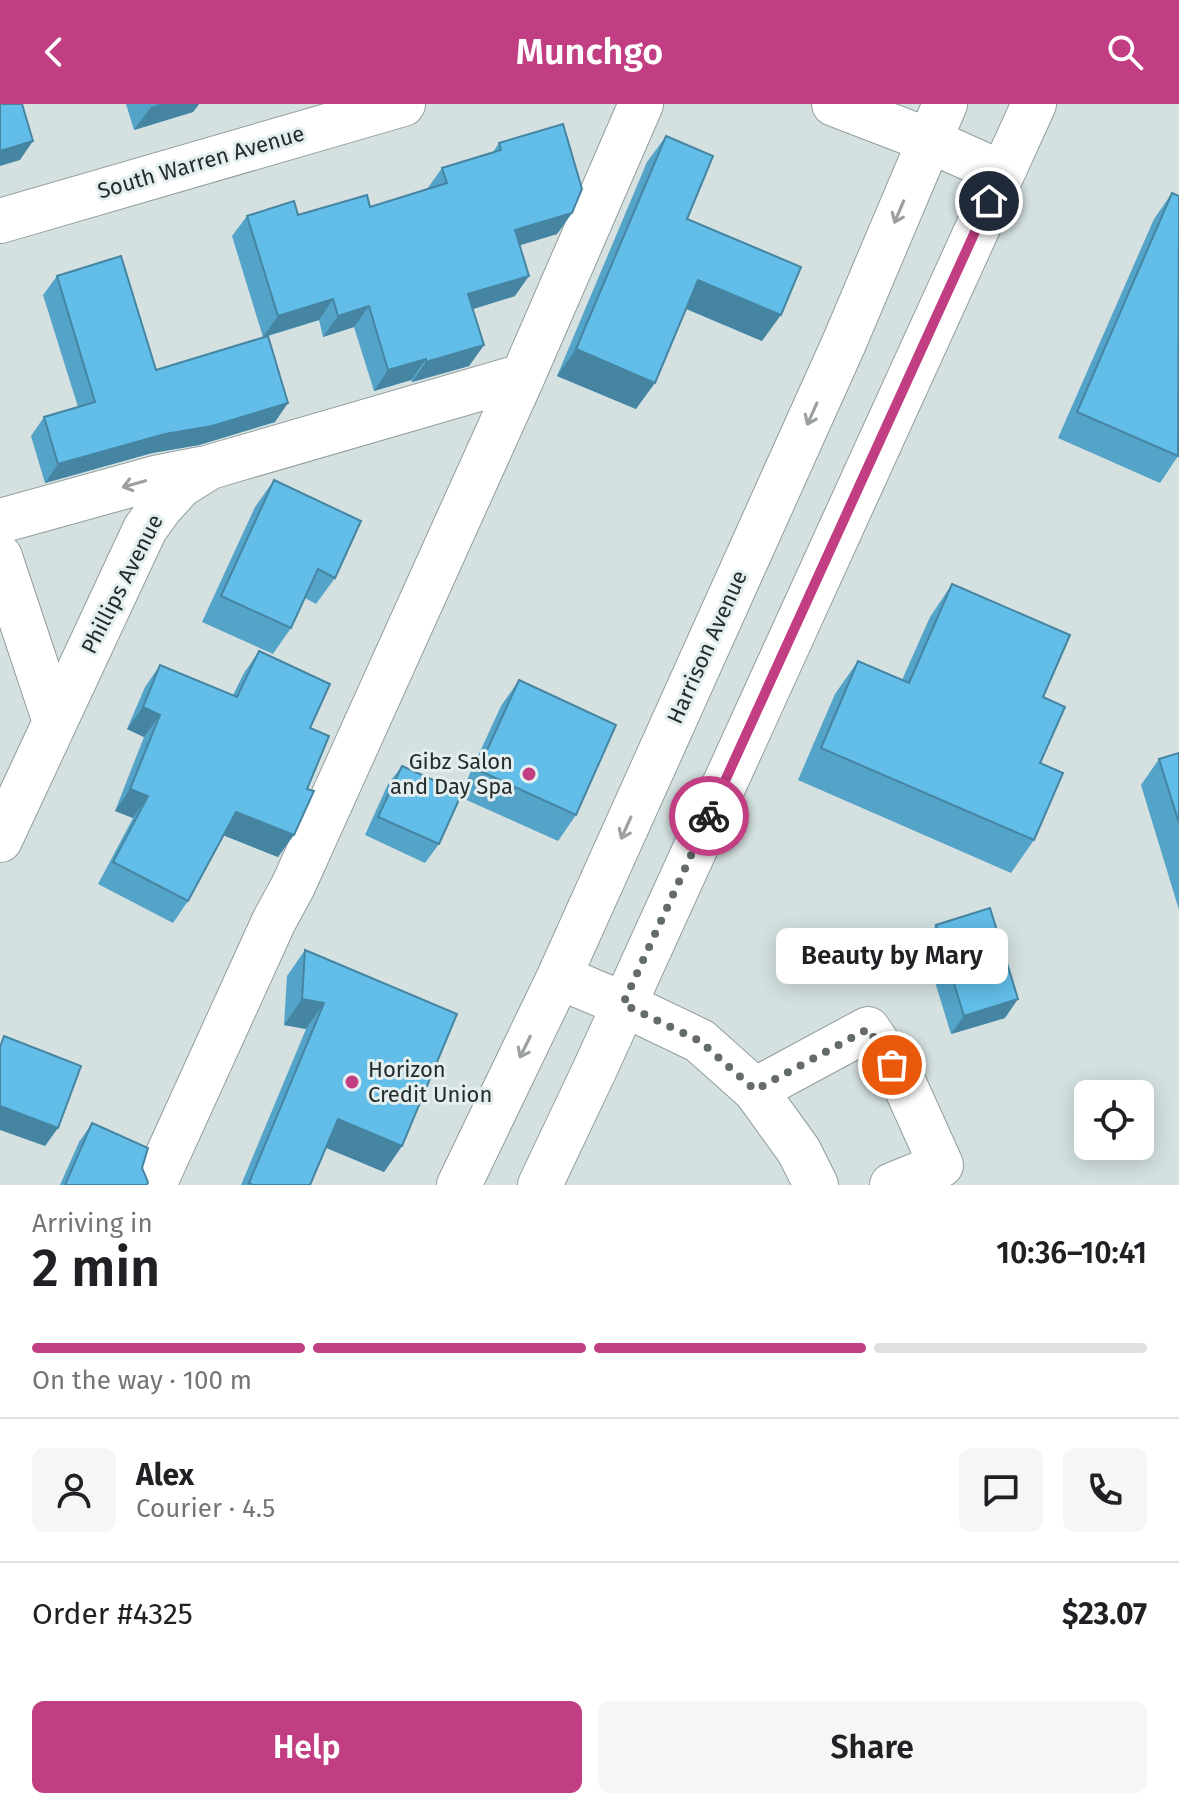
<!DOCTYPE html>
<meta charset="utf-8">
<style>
:root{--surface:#fff;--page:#f6f6f6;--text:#202124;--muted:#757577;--line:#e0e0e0;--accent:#c23e83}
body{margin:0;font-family:"Fira Sans",sans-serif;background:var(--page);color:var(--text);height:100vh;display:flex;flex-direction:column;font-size:30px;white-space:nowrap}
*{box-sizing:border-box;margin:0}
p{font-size:26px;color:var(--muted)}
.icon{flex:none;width:44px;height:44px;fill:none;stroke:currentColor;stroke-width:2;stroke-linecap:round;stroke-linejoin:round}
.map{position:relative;height:1081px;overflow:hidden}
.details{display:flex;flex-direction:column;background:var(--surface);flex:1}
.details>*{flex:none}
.tools{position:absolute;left:1074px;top:976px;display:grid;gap:16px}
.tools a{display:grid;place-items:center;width:80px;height:80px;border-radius:12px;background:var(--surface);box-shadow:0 4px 20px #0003;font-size:40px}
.pin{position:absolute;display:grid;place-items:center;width:68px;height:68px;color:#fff;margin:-34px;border:4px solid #fff;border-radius:50%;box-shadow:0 2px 8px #0007}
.courier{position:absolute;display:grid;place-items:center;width:80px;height:80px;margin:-40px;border:6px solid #c23e83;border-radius:50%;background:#fff;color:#222;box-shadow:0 2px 10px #0007}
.bubble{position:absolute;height:56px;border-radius:12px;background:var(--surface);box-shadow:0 4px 20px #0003;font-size:26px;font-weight:600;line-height:56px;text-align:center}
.headline em{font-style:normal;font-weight:600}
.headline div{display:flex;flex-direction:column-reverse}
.headline{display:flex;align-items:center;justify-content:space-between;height:136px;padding:0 32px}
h1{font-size:52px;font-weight:600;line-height:60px}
.bar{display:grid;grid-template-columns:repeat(4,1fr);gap:12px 8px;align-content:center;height:96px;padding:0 32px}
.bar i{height:10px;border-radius:6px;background:var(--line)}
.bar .current{background:var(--accent)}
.bar p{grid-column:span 4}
.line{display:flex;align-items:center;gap:20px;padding:0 32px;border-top:2px solid var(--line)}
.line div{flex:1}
.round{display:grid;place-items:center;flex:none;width:84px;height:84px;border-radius:12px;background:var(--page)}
.cta{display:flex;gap:16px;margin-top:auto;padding:16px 32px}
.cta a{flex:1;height:92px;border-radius:12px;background:var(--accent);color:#fff;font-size:32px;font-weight:600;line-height:92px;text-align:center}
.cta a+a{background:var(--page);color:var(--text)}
header{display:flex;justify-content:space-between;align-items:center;height:104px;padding:0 32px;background:var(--accent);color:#fff;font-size:36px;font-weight:600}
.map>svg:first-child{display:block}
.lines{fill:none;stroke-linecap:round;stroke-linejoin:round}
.minor-casing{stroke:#929d9d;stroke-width:46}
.major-casing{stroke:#929d9d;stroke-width:46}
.minor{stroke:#fff;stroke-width:44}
.major{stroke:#fff;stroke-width:44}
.wall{fill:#54a3c8}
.shaded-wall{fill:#4585a2}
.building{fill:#62bee8;stroke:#4585a2;stroke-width:2}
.oneway{stroke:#9da0a0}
.done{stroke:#636b6b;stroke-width:8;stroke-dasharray:0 14.4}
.route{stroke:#c23e83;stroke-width:10}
.poi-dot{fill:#c23e83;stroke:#e3eeef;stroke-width:3}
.labels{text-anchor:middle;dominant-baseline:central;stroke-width:6;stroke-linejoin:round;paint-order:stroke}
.street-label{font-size:22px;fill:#262b2b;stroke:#e3eeef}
.poi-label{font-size:22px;fill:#262b2b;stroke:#e3eeef;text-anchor:end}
</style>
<header><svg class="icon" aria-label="back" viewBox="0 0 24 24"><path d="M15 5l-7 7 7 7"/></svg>Munchgo<svg class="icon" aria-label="search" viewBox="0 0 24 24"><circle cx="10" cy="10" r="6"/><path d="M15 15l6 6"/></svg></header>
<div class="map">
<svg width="1179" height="1081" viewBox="0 0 1179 1081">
<rect width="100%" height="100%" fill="#d5e1e1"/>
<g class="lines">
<g class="minor-casing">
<path id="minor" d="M834 0 928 36 1002 69
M0 117 403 0
M0 417 159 373 200 365
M0 453 55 618
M0 736 145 425 160 404 181 381 210 363 523 272
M755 986 868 925 904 979 941 1061 892 1081
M154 1081 274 817 293 782 523 272 641 0"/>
</g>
<g class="major-casing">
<path id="major" d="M559 873 623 900 700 937 755 986 799 1047 816 1081
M459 1081 559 873 844 239 945 0
M540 1081 594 967 1034 0"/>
</g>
<use href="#minor" class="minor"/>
<use href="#major" class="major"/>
</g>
<path class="wall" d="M126 0H199L193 8 134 26Z
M666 32 687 115 762 237 686 205 636 305 557 272 647 58Z
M499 39 572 109 557 130 520 141 515 192 473 205 484 241 469 262 412 278 411 276 374 287 354 223 323 233 319 216 268 232 275 318 199 341 152 349 45 379 31 332 44 313 78 303 43 191 57 172 156 266 263 233 232 132 247 112 298 111 370 103 427 85 442 64 493 48Z
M1172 89 1178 352 1160 379 1058 334 1154 115Z
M274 376 335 474 316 500 305 494 291 524 273 550 202 518 255 403Z
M952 480 1043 593 1040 659 1034 736 1011 769 798 676 835 590 858 557 902 576 930 513Z
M259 547 310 624 278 753 223 731 188 797 173 819 98 780 133 714 115 707 144 633 127 625 145 583 160 561 233 591 244 569Z
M519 576 576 711 558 737 460 693 439 740 425 759 365 731 388 680 402 662 461 689 501 602Z
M1179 649V806L1141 681 1159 655Z
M936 821 1005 914 951 930 923 839Z
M305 846 402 1042 384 1068 326 1044 310 1081H241L306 925 284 921 287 872Z
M92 1019 142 1064 147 1081H60L79 1038Z"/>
<path class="shaded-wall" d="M161 0H199L193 8 134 26 151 3Z
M33 37 20 56 0 62V47Z
M572 109 557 130 501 147 515 126Z
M529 172 515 192 454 211 468 190Z
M698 176 781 211 762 237 680 202Z
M333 195 319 216 263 233 278 212Z
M369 202 354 223 323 233 338 212Z
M484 241 469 262 412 278 426 258Z
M576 245 655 279 636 305 557 272Z
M426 255 411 276 374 287 388 266Z
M288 299 275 318 199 341 152 349 45 379 58 360 165 330Z
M143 603 160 611 144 633 127 625Z
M130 685 148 692 133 714 115 707Z
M236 708 294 731 278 753 220 730Z
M302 895 324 899 306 925 284 921Z
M1018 895 1005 914 951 930 964 912Z
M0 1002 58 1024 45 1042 0 1026Z
M338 1015 402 1042 384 1068 320 1041Z"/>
<path class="building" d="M0 0H22L33 37 0 47Z
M563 20 582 85 572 109 515 126 529 172 468 190 484 241 426 258V255L388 266 369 202 338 212 333 195 278 212 247 112 294 97 298 111 367 91 370 103 447 79 442 64 501 46 499 39Z
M666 32 713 52 687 115 801 163 781 211 698 176 655 279 576 245Z
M1172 89 1179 92 1178 352 1077 308Z
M121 152 156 266 268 232 288 299 212 322 165 330 58 360 44 313 95 298 57 172Z
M274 376 361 417 335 474 318 465 291 524 221 492Z
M952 480 1070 531 1043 593 1065 603 1040 659 1063 669 1034 736 821 644 858 557 909 579Z
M259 547 330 580 310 624 329 632 307 685 314 687 294 731 236 708 188 797 113 758 148 692 130 685 160 611 143 603 160 561 237 593Z
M519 576 616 621 576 711 478 666Z
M1179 649V719L1159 655Z
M402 662 462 689 439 740 378 713Z
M990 804 1018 895 964 912 936 821Z
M305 846 457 910 402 1042 338 1015 310 1081H253L249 1079 324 899 302 895Z
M4 932 81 962 58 1024 0 1002V943Z
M92 1019 148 1044 142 1064 148 1078 147 1081H65Z"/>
<defs><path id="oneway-shaft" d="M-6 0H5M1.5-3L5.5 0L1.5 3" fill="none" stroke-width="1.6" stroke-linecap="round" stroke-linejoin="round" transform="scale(2)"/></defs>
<g class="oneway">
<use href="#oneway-shaft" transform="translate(899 108) rotate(113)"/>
<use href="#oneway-shaft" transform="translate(812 310) rotate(114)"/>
<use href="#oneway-shaft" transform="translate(134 380) rotate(164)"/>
<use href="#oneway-shaft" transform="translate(626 724) rotate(114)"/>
<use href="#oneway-shaft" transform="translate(525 943) rotate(116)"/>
</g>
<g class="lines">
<path class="done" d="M709 712 623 900 700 937 755 986 868 925 892 961"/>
<path class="route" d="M709 712 989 97"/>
</g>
<g class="poi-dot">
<circle cx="529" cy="670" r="8"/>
<circle cx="352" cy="978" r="8"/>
</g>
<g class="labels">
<g class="street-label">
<text transform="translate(201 58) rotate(-16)">South Warren Avenue</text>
<text transform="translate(122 480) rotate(-63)">Phillips Avenue</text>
<text transform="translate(707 543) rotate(-66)">Harrison Avenue</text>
</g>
<g class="poi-label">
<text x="513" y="657">Gibz Salon<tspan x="513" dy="25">and Day Spa</tspan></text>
<text x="368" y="965" text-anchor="start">Horizon<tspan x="368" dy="25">Credit Union</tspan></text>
</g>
</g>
</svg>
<div class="tools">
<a><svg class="icon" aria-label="locate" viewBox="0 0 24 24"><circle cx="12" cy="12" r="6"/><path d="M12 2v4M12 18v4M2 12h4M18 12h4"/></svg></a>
</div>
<div class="pin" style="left:892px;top:961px;background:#ea580c"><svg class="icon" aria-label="bag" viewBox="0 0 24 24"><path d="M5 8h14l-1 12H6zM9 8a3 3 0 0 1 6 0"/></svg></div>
<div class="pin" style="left:989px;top:97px;background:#1f2937"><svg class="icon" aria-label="home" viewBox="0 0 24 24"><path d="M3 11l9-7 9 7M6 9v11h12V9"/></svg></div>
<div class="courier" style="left:709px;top:712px"><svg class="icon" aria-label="bike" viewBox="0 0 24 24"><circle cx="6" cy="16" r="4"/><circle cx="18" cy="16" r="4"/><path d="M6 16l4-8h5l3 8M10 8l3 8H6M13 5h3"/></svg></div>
<div class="bubble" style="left:776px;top:824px;width:232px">Beauty by Mary</div>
</div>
<section class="details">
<div class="headline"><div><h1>2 min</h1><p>Arriving in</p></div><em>10:36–10:41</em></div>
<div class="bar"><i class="current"></i><i class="current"></i><i class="current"></i><i></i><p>On the way · 100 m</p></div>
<div class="line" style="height:144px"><a class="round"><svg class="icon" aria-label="person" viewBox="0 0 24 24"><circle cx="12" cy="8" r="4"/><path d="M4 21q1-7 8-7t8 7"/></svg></a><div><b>Alex</b><p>Courier · 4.5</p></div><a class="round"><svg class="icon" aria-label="chat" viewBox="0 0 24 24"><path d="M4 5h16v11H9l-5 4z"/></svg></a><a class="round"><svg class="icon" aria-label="phone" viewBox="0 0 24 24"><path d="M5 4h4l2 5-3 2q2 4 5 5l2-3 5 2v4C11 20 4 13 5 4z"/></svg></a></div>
<div class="line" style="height:104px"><div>Order #4325</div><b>$23.07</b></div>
<div class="cta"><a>Help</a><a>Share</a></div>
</section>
